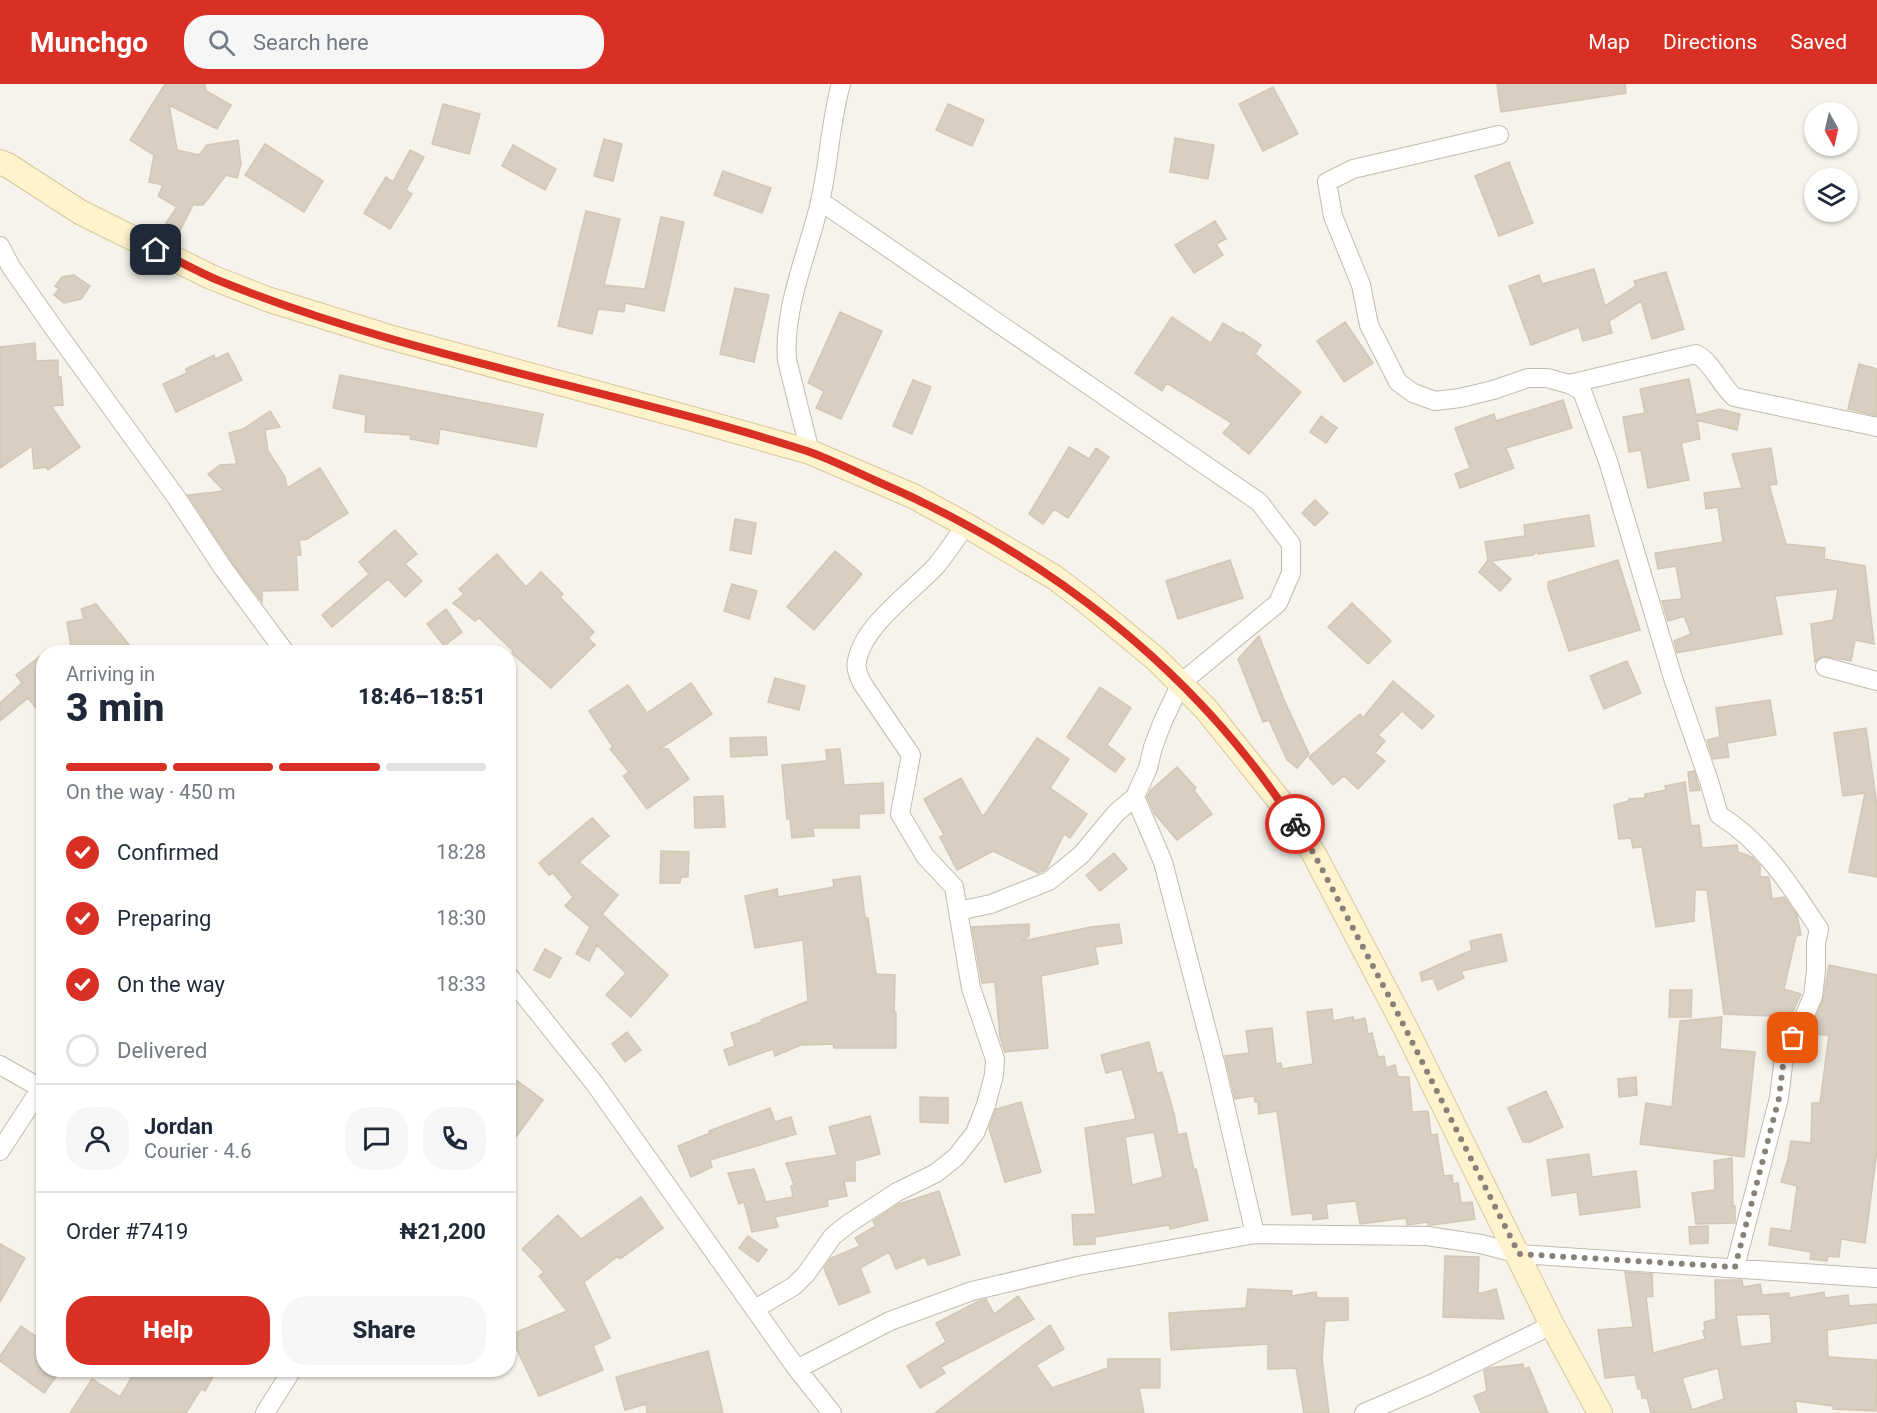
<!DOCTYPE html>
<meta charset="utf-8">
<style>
:root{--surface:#fff;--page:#f6f6f7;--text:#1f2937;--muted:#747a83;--line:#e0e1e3;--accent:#d93025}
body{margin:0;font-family:Roboto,sans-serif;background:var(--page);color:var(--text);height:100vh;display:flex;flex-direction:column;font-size:22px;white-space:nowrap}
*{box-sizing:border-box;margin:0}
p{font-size:20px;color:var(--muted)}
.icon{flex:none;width:33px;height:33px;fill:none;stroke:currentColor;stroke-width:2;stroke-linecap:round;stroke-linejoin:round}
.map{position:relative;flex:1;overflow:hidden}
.details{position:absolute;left:36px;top:561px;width:480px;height:732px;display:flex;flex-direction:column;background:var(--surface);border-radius:24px;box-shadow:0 2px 4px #0004}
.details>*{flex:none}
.needle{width:39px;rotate:172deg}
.buttons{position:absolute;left:1804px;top:18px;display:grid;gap:12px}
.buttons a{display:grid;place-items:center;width:54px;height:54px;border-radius:50%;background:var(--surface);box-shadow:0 2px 4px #0004;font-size:30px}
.pin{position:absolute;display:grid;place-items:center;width:51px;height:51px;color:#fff;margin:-26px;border-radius:12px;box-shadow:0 3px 9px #0006}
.courier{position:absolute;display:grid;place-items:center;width:60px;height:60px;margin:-30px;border:4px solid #d93025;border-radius:50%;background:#fff;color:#222;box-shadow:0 2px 8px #0007}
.summary em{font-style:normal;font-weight:800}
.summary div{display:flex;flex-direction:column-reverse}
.summary{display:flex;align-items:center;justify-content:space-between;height:102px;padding:0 30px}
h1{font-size:39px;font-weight:800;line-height:45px}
.bar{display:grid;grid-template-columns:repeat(4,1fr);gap:9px 6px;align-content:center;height:72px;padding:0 30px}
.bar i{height:8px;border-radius:4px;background:var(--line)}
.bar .selected{background:var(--accent)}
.bar p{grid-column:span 4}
.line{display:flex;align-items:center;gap:15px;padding:0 30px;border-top:2px solid var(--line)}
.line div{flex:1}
.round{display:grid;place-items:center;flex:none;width:63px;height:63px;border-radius:24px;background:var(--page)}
ol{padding:0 30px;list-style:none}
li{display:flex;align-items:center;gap:18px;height:66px}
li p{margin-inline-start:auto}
li .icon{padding:6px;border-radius:50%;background:var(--accent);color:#fff;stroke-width:4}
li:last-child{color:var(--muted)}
li i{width:33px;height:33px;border:3px solid var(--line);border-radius:50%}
.button{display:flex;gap:12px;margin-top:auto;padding:12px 30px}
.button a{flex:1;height:69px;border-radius:24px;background:var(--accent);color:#fff;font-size:24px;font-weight:800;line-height:69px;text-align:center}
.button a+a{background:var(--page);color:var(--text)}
header{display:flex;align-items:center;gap:36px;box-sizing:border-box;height:84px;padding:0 30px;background:var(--accent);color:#fff}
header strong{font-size:28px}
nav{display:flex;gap:33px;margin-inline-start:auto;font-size:21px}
.search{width:420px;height:54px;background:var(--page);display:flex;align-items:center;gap:15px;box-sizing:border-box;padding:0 21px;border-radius:24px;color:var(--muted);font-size:22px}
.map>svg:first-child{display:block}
.building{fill:#d8cfc1;stroke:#d3c7b4;stroke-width:1.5;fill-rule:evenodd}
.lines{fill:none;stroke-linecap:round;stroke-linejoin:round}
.street-casing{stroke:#c2bbae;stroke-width:20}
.secondary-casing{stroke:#d6c79b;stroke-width:26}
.street{stroke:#fff;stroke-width:18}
.secondary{stroke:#fff3cd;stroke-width:24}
.done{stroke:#878178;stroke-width:6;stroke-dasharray:0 10.8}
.route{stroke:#d93025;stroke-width:8}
</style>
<header>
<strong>Munchgo</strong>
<div class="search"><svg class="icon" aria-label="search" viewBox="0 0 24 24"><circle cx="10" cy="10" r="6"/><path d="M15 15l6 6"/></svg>Search here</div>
<nav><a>Map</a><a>Directions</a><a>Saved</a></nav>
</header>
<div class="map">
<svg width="1877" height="1329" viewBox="0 0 1877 1329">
<rect width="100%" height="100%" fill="#f6f3ec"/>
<path class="building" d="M165 0H205L206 7 231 21 217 45 169 21 177 66 199 71 207 61 238 56 241 80 237 94 226 91 203 121H193L180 147 166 139 177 123 158 112 163 101 149 98 154 71 130 56Z
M1497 0H1625L1626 9 1501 28Z
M1273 3 1298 50 1263 67 1239 20Z
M443 20 480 30 469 70 432 60Z
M948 20 984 36 972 62 936 46Z
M1175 54 1214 61 1208 95 1170 88Z
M604 55 622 60 613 97 594 92Z
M265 60 323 97 304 128 245 91Z
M513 61 556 85 545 106 502 82Z
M410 66 424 73 406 106 412 110 390 145 364 129 386 93 393 98Z
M1509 78 1533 139 1499 152 1475 92Z
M723 87 771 104 762 129 714 111Z
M586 127 620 135 604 201 645 205 661 133 684 138 664 227 625 219 624 228 598 225 592 250 558 242Z
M1215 137 1226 155 1216 160 1223 171 1194 189 1175 161Z
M1594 185 1605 222 1636 202 1634 197 1666 188 1684 245 1652 255 1641 217 1609 237 1612 249 1583 257 1579 243 1531 261 1509 202 1539 191 1542 200Z
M74 191 90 202 81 215 64 219 54 211 59 205 55 202 62 193Z
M735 204 769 211 754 278 720 270Z
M840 228 882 247 841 335 816 324 824 307 808 299Z
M1172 233 1211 259 1223 239 1241 250 1242 248 1261 261 1255 270 1301 308 1249 370 1223 349 1232 339 1167 299 1162 307 1135 289Z
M1345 238 1373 279 1344 298 1317 257Z
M35 259 36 277 58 276V293H61L63 321 51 322 80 363 48 386 46 383 34 385 32 362 0 384V263Z
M228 269 242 296 176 328 163 300 187 289 186 285 214 271 215 275Z
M1859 280 1877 285V332L1848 325Z
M340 291 543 330 536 363 440 345 438 360 410 355 411 351 365 348 366 331 333 324Z
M1689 295 1696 331 1720 325 1740 330 1737 346 1697 336 1700 355 1681 359 1689 396 1648 404 1641 366 1629 368 1623 333 1645 329 1640 305Z
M913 296 931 303 912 350 893 342Z
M1563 316 1572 344 1506 364 1514 384 1460 404 1455 390 1470 384 1455 344 1494 330 1496 337Z
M270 327 280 343 265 346 268 367 285 393 287 404 320 384 348 429 307 455 299 456 301 471H296L298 506 262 507V518L232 478 188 411 224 407 208 390 220 381 237 380 229 349 243 345Z
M1321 332 1337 344 1326 359 1310 348Z
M1069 363 1089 375 1096 364 1109 373 1068 434 1054 425 1043 440 1029 430Z
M1771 364 1777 400 1769 401 1786 460 1825 464 1824 475 1865 482 1874 560 1855 556 1851 577 1823 572 1815 578 1811 540 1833 536 1838 505 1775 512 1782 550 1677 569 1674 557 1691 550 1684 532 1668 537 1662 517 1682 515 1676 482 1658 485 1655 469 1723 458 1718 423 1706 425 1704 409 1742 404 1732 370Z
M1315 416 1328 429 1315 442 1302 429Z
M1589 431 1594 462 1538 470 1537 467 1533 471 1491 477 1511 495 1500 507 1479 488 1488 476 1485 458 1525 452 1524 441Z
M735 435 756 439 751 470 730 466Z
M395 446 417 470 405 480 422 497 405 513 388 495 332 543 322 531 369 490 359 478Z
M835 467 862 490 814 546 787 523Z
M497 470 526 503 541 488 563 510 560 513 594 548 588 554 595 561 551 604 512 569 513 567 479 534 475 537 453 519 464 510 459 505Z
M1230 476 1243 514 1178 535 1166 497Z
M1618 476 1640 546 1569 567 1548 504V498Z
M732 500 757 507 749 535 724 527Z
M1352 519 1391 557 1368 580 1328 543Z
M96 520 135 568H72L67 538 84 535 81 525Z
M446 525 462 548 444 562 427 540Z
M1259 552 1285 618 1309 670 1297 684 1287 676 1269 636 1263 638 1238 575Z
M44 569V634L28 614 0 637V619L22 599 16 591Z
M1627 577 1641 609 1604 625 1590 592Z
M775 594 805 602 799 626 768 618Z
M1393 597 1434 632 1422 645 1402 627 1378 651 1385 657 1375 669 1385 677 1358 705 1344 692 1333 701 1309 673 1360 630 1363 634Z
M691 599 712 630 660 665H668L689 695 647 725 623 692 629 688 610 665 613 663 589 627 628 601 647 629Z
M1100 603 1131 624 1107 661 1125 675 1115 688 1067 653Z
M1770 616 1776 651 1727 659 1729 673 1713 675 1707 656 1720 653 1716 624Z
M1866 644 1877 721V793L1849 788 1865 709 1843 712 1834 649Z
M766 653 767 671 731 673 730 654Z
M1037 654 1069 675 1050 704 1087 730 1070 754 1064 750 1047 784 1043 787 1038 789 993 767 957 786 940 753 944 751 924 715 961 694 983 733Z
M840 665 844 701 883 699 884 729 859 730V744H813L814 752 792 754 790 735H787L782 681 827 677 826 666Z
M1177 683 1196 704 1194 706 1212 730 1177 756 1155 730 1147 713 1151 706Z
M1694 687 1700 706 1690 707 1688 688Z
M1685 698 1691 742 1699 741 1702 764 1737 761 1738 768 1752 773 1760 782V793H1769L1772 815 1784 813 1797 831 1801 851 1796 852 1784 905 1801 910 1785 944 1769 943 1770 932 1724 930 1707 806H1695L1694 837 1656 843 1642 763 1633 764 1631 754 1619 755 1614 721 1629 717V715L1645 714V710L1666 706 1665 702Z
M723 712 725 743 695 744 694 713Z
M592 734 609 752 579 778 618 811 602 830 668 891 631 933 606 911 626 889 597 861 589 877 576 870 590 843 565 822 573 813 553 789 549 791 539 779Z
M661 767 689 768 688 793H681L680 799H660Z
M1114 769 1127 785 1100 807 1086 791Z
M860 792 865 834H868L876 890 895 891 894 928H896V964H834L833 960 801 961 775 972 773 965 729 981 724 966 735 962 731 949 762 938 761 936 808 917 803 856 755 864 745 812 777 805 778 813 834 803 833 796Z
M1029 840V852L1022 857 1091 843 1119 840 1122 859 1095 863 1098 880 1041 892 1048 964 1005 968 1000 953 995 898 982 899 972 843Z
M1501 850 1507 877 1461 887 1464 894 1438 906 1433 894 1422 897 1420 889 1472 866 1470 857Z
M545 865 561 874 550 894 534 886Z
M1829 881 1877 891V1066L1865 1159 1841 1155 1839 1173 1828 1172 1827 1177 1810 1175 1811 1168 1769 1161 1771 1144 1791 1147 1797 1102 1781 1098 1788 1075 1791 1057 1811 1059 1812 1019H1820L1829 951 1808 950 1823 916Z
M1670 906H1692L1691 933H1669Z
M1332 925 1333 937 1353 933 1354 937 1365 934 1368 950 1372 949 1378 973 1384 972 1386 984 1395 981 1398 993H1409L1412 1028 1428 1027 1431 1051 1437 1050 1444 1092 1452 1091 1453 1100 1458 1099 1461 1119 1472 1118 1475 1135 1432 1141H1428V1138L1407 1141 1406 1134 1360 1140 1356 1117 1326 1120 1328 1134 1313 1136 1312 1129 1292 1131 1277 1027 1259 1030 1258 1018H1255L1254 1012 1235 1015 1225 972 1249 969 1246 947 1272 944 1276 980 1281 979 1282 985 1313 980 1307 928Z
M1722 933 1720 965 1755 968 1744 1073 1640 1060 1646 1019 1672 1023 1680 937Z
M627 948 641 966 625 978 612 960Z
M1149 958 1157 989 1162 988 1174 1030 1178 1051 1186 1049 1194 1086 1196 1085 1208 1136 1170 1145 1169 1141 1095 1153V1160L1074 1161 1072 1131 1096 1130 1085 1044 1136 1035 1122 985 1106 989 1101 971ZM1154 1048 1163 1093 1132 1101 1125 1053Z
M508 990 543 1016 508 1064Z
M1636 993 1637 1011 1619 1013 1618 995Z
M1546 1007 1563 1043 1530 1058H1523L1508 1024Z
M920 1013 948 1014V1039L920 1038Z
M1021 1018 1041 1088 1005 1098 989 1044 996 1025Z
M770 1024 775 1038 791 1033 796 1050 710 1076 712 1083 691 1093 678 1062 710 1049 709 1047Z
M870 1032 880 1070 855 1077V1097H844L847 1112 827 1116 828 1122 775 1133 778 1143 752 1148 744 1118 739 1120 728 1089 754 1085 766 1118 793 1113 791 1102 794 1101 786 1079 837 1071 829 1043Z
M1589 1070 1592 1093 1636 1087 1640 1123 1580 1131 1577 1108 1552 1112 1547 1076Z
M1732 1074 1733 1122H1735V1139L1696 1140 1692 1109 1715 1106 1714 1077Z
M939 1107 960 1171 928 1181 925 1173 896 1185 889 1168 860 1184 870 1208 839 1221 824 1184 831 1174 860 1162 855 1154 876 1142 873 1137 899 1120Z
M641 1113 663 1144 620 1175 618 1172 584 1198 610 1254 593 1262 603 1286 539 1312 510 1251 567 1227 539 1192 544 1188 522 1165 558 1131 581 1155Z
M1708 1142V1159L1690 1160 1689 1143Z
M748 1152 767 1166 758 1178 739 1164Z
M0 1160 25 1174 0 1218Z
M1445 1172 1479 1173 1478 1210 1496 1205 1504 1235 1443 1233Z
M1625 1188 1652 1190 1653 1212 1646 1213 1653 1269 1705 1255 1703 1247 1705 1246 1704 1238 1716 1235 1715 1196H1742L1743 1203 1760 1200 1762 1211 1789 1209V1214L1824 1208 1825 1214 1848 1211 1849 1222 1877 1220V1239L1827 1246 1828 1273 1877 1276 1876 1327 1833 1325V1322L1795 1317 1797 1329H1651L1647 1314H1642L1641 1305H1638L1635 1291 1605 1294 1598 1246 1633 1243ZM1770 1230 1772 1259 1741 1263 1736 1231ZM1718 1284 1724 1315 1692 1326 1682 1294Z
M1248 1205 1292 1207 1291 1212 1316 1208 1317 1214H1348V1236L1325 1237 1322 1275 1329 1329H1304L1296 1284 1268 1285V1260L1171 1266 1169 1229 1246 1224Z
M1018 1212 1034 1235 941 1283 945 1289 920 1304 907 1282 946 1258 936 1239 979 1217 986 1215 994 1230Z
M1050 1241 1064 1265 1036 1281 1052 1304 1108 1284V1275H1160V1304H1139L1144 1329H935Z
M21 1242 44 1258V1286H61L44 1309 0 1277V1272Z
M708 1267 723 1329H647L646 1320 625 1326 616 1293Z
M1523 1280 1524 1285 1529 1283 1548 1329H1481L1474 1312 1487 1307 1484 1287 1489 1284Z
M136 1286H217L205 1307 201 1305 186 1329H70L92 1295 120 1313Z"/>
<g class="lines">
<g class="street-casing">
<path id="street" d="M1499 51 1353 85 1327 98 1333 132 1361 201 1369 241 1398 298 1413 309 1435 317 1460 314 1493 306 1528 294H1547L1569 300 1582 307 1608 377 1673 594 1709 697 1719 731C1763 758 1791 802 1819 845L1816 859V887L1813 912 1800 942 1785 965 1779 1014 1735 1183
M820 117 1259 418 1291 460V489L1278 519 1181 599 1163 637 1153 663 1148 684 1135 713 1116 729 1081 771 1049 797 991 820 958 827
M0 162 11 183 55 246 176 413 223 484 285 568
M1569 300 1696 270C1711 277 1720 300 1734 313L1877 343
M810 368 787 276C783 223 808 169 820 118 829 80 830 38 841 0
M1825 583 1877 597
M1135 713 1163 778 1215 978 1255 1150
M508 891 595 1000 797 1285 832 1329
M0 981 44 1006
M0 1067 41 1004
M755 1225 794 1202 806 1190 833 1152 848 1140 897 1108 936 1089 956 1073 975 1049 986 1021 994 991 995 975 971 904 954 803 925 772 900 730 911 671 862 599C859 592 855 585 857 577 863 541 913 507 936 482 947 469 956 454 966 441
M797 1285 890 1237 972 1207 1078 1182 1255 1150 1427 1152 1481 1160 1519 1170 1877 1194
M265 1329 292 1286
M1364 1329 1431 1300 1552 1241"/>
</g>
<g class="secondary-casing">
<path id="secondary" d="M0 78 9 82 80 128 211 193 267 215 389 253 689 334 810 368 913 412 966 441 1054 493 1087 518 1156 575 1206 625 1279 716 1314 770 1406 945 1552 1241 1600 1329"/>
</g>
<use href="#street" class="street"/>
<use href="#secondary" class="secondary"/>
</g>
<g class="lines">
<path class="done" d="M1295 740 1314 770 1395 924 1519 1170 1735 1183 1779 1014 1785 965 1793 954"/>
<path class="route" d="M156 166C175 175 195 186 215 195 405 273 612 304 807 367 830 375 852 386 874 396 1044 469 1194 584 1295 740"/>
</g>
</svg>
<div class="buttons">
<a><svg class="needle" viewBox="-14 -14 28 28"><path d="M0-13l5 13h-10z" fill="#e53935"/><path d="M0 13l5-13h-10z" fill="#747a83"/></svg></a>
<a><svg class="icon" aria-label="layers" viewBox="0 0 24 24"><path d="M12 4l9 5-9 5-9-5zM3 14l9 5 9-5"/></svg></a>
</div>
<div class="pin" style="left:1793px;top:954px;background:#ea580c"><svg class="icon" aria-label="bag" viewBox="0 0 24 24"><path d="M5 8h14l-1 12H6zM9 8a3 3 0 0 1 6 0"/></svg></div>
<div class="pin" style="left:156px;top:166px;background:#1f2937"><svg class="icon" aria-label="home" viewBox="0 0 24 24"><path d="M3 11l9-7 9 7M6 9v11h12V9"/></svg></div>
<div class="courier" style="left:1295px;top:740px"><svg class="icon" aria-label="bike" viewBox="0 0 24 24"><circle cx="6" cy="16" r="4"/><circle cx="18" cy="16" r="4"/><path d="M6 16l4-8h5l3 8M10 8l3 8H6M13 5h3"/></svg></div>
<section class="details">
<div class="summary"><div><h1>3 min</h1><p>Arriving in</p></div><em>18:46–18:51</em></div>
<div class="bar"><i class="selected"></i><i class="selected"></i><i class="selected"></i><i></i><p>On the way · 450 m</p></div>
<ol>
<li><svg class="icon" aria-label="check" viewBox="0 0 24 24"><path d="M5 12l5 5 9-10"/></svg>Confirmed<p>18:28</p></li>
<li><svg class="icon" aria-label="check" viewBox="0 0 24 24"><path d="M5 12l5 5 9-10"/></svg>Preparing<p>18:30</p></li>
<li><svg class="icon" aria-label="check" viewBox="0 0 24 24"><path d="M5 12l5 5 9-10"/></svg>On the way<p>18:33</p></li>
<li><i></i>Delivered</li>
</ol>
<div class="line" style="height:108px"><a class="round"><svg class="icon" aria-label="person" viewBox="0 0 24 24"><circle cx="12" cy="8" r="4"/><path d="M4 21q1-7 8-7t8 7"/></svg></a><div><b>Jordan</b><p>Courier · 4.6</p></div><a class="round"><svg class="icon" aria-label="chat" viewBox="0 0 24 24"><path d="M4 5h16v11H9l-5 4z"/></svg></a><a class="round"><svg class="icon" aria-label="phone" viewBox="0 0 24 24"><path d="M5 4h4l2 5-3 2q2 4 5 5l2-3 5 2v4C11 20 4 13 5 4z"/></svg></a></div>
<div class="line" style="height:78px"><div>Order #7419</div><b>₦21,200</b></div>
<div class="button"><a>Help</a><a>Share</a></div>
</section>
</div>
